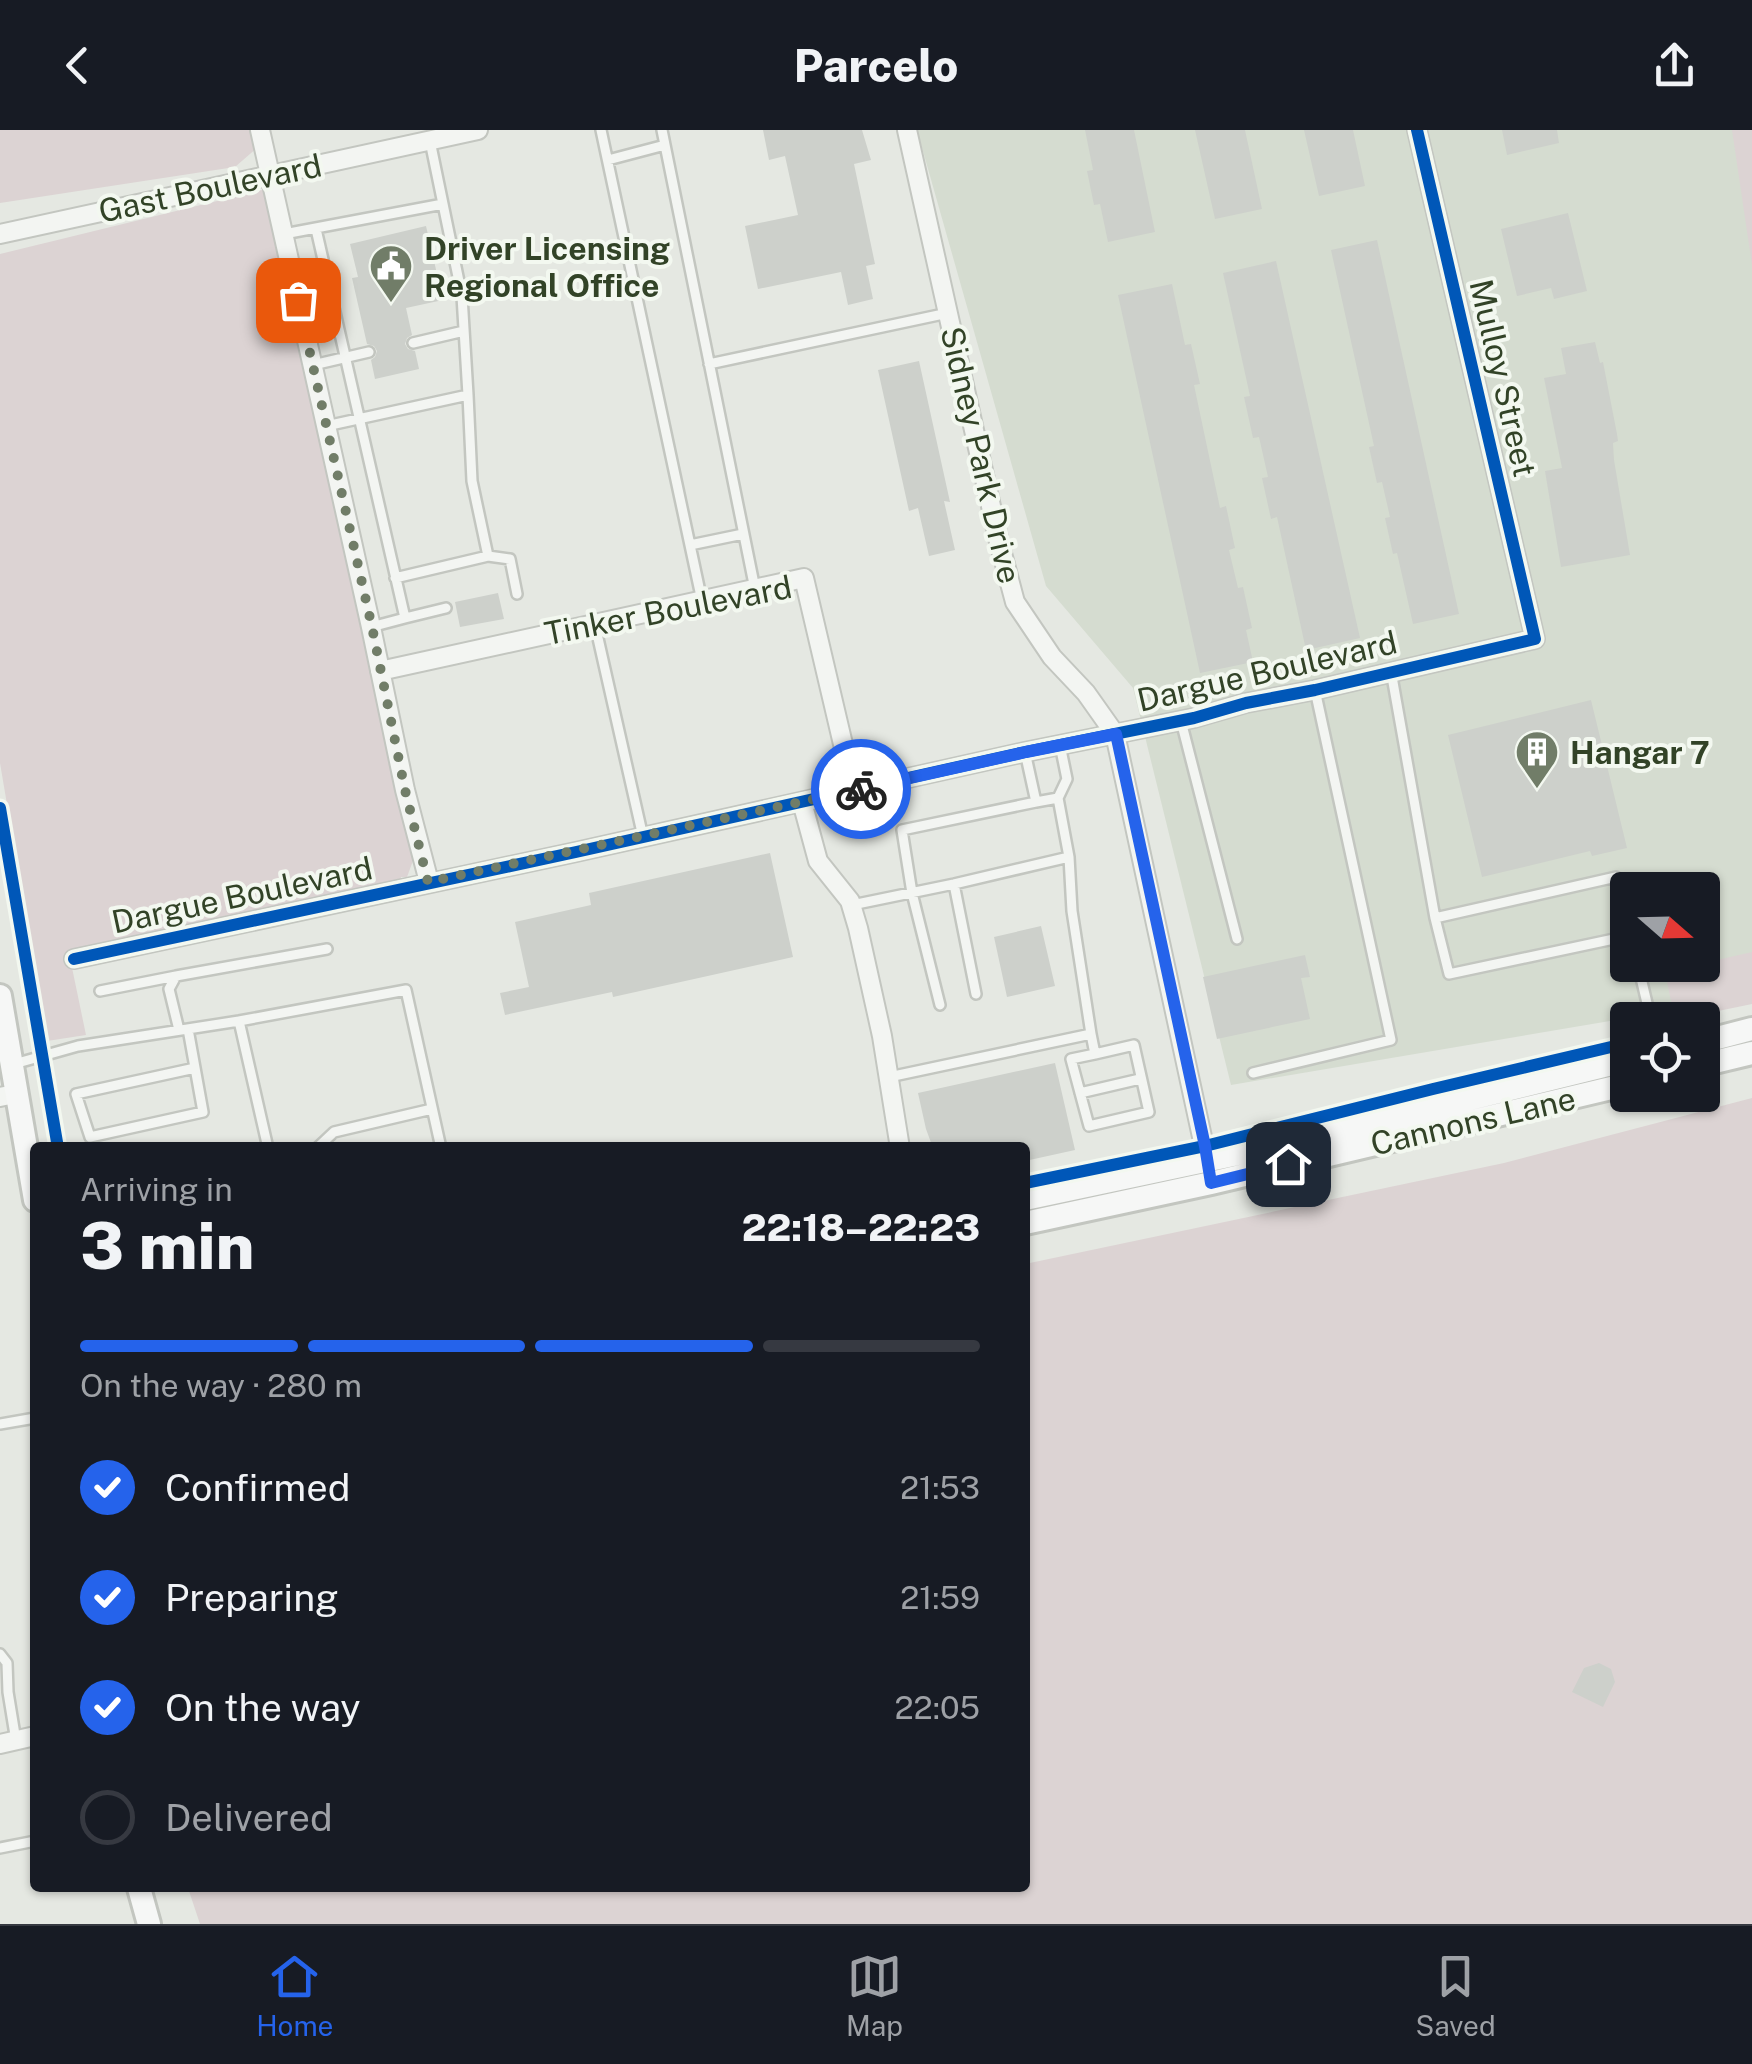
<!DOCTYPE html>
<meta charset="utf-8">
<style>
:root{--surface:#171b24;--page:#20242c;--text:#f1f3f6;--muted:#9ea1a6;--line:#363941;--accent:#2563eb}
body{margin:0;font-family:"Public Sans",sans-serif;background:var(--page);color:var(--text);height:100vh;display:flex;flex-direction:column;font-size:38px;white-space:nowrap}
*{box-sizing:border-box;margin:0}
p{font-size:32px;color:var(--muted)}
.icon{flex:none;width:55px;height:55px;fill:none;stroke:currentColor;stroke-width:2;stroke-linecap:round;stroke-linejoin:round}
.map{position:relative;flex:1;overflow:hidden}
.sheet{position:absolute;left:30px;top:1012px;width:1000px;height:750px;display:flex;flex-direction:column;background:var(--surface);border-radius:10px;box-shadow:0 2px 8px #0004}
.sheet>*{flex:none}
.needle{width:65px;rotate:110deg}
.fabs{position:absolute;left:1610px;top:742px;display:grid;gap:20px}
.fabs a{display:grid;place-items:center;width:110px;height:110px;border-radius:10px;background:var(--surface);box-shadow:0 2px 8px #0004;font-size:50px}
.pin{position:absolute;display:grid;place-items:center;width:85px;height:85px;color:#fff;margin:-42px;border-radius:20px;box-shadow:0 5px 15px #0006}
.courier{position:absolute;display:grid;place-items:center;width:100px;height:100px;margin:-50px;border:8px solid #2563eb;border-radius:50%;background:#fff;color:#222;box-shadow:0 2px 12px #0007}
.summary em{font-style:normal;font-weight:800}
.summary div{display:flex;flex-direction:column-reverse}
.summary{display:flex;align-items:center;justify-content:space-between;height:170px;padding:0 50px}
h1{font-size:65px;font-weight:800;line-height:75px}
.bar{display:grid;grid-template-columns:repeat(4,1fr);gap:15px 10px;align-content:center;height:120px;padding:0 50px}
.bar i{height:12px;border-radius:8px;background:var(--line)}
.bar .current{background:var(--accent)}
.bar p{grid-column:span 4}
ol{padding:0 50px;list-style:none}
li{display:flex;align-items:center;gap:30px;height:110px}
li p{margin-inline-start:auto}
li .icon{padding:10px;border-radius:50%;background:var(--accent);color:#fff;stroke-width:4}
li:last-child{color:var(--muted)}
li i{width:55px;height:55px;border:5px solid var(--line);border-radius:50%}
header{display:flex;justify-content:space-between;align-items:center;height:130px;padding:0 50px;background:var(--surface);font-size:45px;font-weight:800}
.dock{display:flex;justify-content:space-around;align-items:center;height:140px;border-top:2px solid var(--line);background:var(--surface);font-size:28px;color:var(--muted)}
.dock a{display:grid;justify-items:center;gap:5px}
.dock .current{color:var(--accent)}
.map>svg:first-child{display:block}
.built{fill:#d5dcd0;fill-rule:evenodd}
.green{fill:#dcd3d3}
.building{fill:#cdd0cb}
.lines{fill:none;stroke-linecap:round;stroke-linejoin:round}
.service-casing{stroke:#c3c6c0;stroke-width:14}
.minor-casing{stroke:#c3c6c0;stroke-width:22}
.secondary-casing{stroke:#c3c6c0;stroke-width:28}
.service{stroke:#f3f5f2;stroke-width:9}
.minor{stroke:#f3f5f2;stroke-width:18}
.secondary{stroke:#f6f7f6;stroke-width:22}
.cycleway-casing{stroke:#f3f8f0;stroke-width:19}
.cycleway{stroke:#0057b8;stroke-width:12}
.done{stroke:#717d68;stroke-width:10;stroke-dasharray:0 18}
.route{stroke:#2563eb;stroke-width:12}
.labels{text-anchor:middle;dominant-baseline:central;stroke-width:8;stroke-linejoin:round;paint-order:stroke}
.street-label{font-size:32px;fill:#324327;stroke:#f3f8f0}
.poi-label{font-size:32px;font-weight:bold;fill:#324327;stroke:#f3f8f0;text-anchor:start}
</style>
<header><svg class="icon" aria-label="back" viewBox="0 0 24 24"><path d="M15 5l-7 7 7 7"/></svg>Parcelo<svg class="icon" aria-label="share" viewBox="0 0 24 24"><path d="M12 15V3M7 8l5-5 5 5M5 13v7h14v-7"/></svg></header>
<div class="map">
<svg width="1752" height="1794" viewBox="0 0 1752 1794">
<rect width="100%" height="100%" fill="#e5e8e2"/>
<path class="built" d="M917 0H1752V867L1231 955 1133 558 1046 456ZM1628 760H1702V835H1628Z"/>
<path class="green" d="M0 0H253L257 18 235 37 0 73Z
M1732 0H1752V135Z
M274 57 414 728 407 747H401L399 756 70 828 86 905 47 911 0 633V124Z
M1752 822V874L1675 890 1665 842Z
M1752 968V1794H200L188 1758H1025V1134L1504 1033Z"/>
<path class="building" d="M763 0H862L871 30 854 34 875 134 866 136 873 169 848 175 841 142 758 159 745 96 798 85 785 26 769 30Z
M1085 0H1134L1155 102 1108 112 1100 74 1094 75 1087 41 1093 40Z
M1195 0H1245L1262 79 1215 89Z
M1304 0H1353L1365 56 1319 66Z
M1502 0H1557L1559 13 1507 25Z
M1568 83 1587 161 1554 169 1551 158 1517 166 1501 99Z
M426 96 443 170 406 178 412 205 407 208 405 214 408 219 415 221 419 239 375 249 371 230 375 227 377 221 374 216 367 214 352 148 358 147 350 114Z
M1377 110 1459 484 1413 494 1397 423 1393 424 1385 388 1390 387 1382 352 1377 353 1369 317 1374 316 1331 120Z
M1276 131 1360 508 1306 520 1277 387 1271 389 1262 348 1268 347 1259 307 1253 308 1244 267 1250 266 1223 143Z
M1172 154 1185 215 1191 214 1200 254 1194 255 1220 378 1226 376 1235 418 1229 420 1238 458 1243 457 1252 498 1246 500 1253 532 1200 543 1118 165Z
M1595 212 1600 233 1603 232 1617 304 1618 311 1613 313 1614 330 1630 425 1561 437 1545 341 1562 338 1544 248 1566 244 1561 218Z
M919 231 950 372 944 371 955 420 929 426 918 378 909 381 878 240Z
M498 463 504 489 460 497 455 472Z
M1591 570 1627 718 1592 726 1590 721 1482 747 1448 605Z
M770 723 793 827 613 867 612 862 505 885 500 863 529 857 515 792 591 775 589 763Z
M1041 796 1055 856 1007 867 994 807Z
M1305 825 1310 847 1301 848 1310 889 1217 909 1203 847Z
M1055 933 1075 1020 1025 1031V1018H933L926 999 918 963Z
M1599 1533 1611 1539 1615 1552 1603 1577 1572 1562 1584 1538Z"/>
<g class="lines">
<g class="service-casing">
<path id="service" d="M601 0 702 471
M662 0 755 459
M608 30 665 15
M316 99 405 488 371 497
M284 104 443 74
M413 213 464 201
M709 234 948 183
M313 235 369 222
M326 296 468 265 462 166 430 11
M690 415 743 404
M488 426 510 429 517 464
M395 448 488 426 472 351 468 265
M405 488 446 478
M595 495 643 707
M1391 541 1435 788
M1181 591 1237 809
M1058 668 1067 649 1060 615
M954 754 976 864
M852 775 954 754 1069 727 1058 668 1036 672 1025 622
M1628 791 1616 747 1435 788 1449 844 1628 806
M1638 835 1651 890
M100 861 176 846
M940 875 912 763 902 700 1036 672
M239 891 268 1018
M188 899 203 982 90 1007 76 964 195 938
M179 900 169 859 176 846 327 819
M1091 904 1095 924 1071 929 1089 996 1149 982 1134 915 1095 924
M14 934 78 916 239 891 406 860 441 1018
M1253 943 1391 910 1315 560
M889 947 1091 904 1072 781 1069 727
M1080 963 1140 949
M317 1018 334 1002 432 979
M0 1294 35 1288
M0 1524 7 1533 8 1562 16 1611
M0 1718 35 1711"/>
</g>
<g class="minor-casing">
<path id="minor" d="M260 0 371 497 405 660 429 752
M907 0 999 412 1015 472 1052 527 1086 563 1115 604 1207 1030
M0 104 478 0
M380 541 804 448 854 661
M802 672 818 731 850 771 858 798 882 906 900 1018
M74 829 576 722 1025 622 1194 588 1246 573 1315 560 1535 509 1417 0
M0 967 15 964
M0 1614 35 1606"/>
</g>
<g class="secondary-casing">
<path id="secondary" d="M0 866 35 1070
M1702 912 1752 899
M1702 935 1752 923
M1025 1069 1299 1011 1628 930
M1025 1093 1211 1053 1628 954
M139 1758 149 1794"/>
</g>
<use href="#service" class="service"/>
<use href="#minor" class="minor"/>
<use href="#secondary" class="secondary"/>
<g class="cycleway-casing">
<path id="cycleway" d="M0 678 58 1018
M74 829 576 722 1025 622 1194 588 1246 573 1315 560 1535 509 1417 0
M1025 1053 1205 1016 1433 959 1628 913"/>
</g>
<use href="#cycleway" class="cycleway"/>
</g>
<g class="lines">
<path class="done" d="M298 170 372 497 405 660 428 752 861 659"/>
<path class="route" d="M861 659 1026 622 1116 604 1205 1016 1211 1053 1288 1034"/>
</g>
<defs>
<g id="civic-pin" transform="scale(2.25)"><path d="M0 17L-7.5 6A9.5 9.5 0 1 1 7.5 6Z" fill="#717d68" stroke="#f3f8f0"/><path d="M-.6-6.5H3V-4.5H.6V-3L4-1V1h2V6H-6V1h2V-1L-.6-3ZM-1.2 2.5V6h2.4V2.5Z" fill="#fff"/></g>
<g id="building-pin" transform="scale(2.25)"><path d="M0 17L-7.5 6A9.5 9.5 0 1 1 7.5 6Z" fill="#717d68" stroke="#f3f8f0"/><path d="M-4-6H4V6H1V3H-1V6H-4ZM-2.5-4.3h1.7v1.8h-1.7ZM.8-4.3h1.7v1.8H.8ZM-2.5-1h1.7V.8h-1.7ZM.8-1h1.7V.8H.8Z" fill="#fff"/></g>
</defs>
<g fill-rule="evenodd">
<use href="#civic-pin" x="391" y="136"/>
<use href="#building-pin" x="1537" y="622"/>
</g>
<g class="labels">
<g class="street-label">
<text transform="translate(210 58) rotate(-12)">Gast Boulevard</text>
<text transform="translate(1503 248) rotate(77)">Mulloy Street</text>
<text transform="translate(981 325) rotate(77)">Sidney Park Drive</text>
<text transform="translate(668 480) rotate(-11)">Tinker Boulevard</text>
<text transform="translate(1267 541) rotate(-13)">Dargue Boulevard</text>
<text transform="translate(242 765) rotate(-12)">Dargue Boulevard</text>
<text transform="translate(1473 991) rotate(-13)">Cannons Lane</text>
</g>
<g class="poi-label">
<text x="424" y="118">Driver Licensing<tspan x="424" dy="37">Regional Office</tspan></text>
<text x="1570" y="622">Hangar 7</text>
</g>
</g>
</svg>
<div class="fabs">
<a><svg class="needle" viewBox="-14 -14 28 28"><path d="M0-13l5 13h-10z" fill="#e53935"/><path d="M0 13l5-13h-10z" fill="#9ea1a6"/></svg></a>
<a><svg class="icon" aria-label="locate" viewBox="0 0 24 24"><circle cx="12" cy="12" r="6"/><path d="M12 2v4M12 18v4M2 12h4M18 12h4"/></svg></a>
</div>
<div class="pin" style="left:298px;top:170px;background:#ea580c"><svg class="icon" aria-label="bag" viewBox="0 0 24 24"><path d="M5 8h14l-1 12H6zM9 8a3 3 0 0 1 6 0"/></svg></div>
<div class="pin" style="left:1288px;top:1034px;background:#1f2937"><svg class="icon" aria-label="home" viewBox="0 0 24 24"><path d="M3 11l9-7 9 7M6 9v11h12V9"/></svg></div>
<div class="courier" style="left:861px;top:659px"><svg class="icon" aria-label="bike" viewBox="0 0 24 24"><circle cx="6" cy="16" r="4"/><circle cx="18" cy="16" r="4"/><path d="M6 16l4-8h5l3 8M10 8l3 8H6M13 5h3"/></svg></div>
<section class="sheet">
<div class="summary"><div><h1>3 min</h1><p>Arriving in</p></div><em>22:18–22:23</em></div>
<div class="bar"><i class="current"></i><i class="current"></i><i class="current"></i><i></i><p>On the way · 280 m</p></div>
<ol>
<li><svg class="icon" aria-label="check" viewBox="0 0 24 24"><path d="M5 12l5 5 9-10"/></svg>Confirmed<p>21:53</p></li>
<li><svg class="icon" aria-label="check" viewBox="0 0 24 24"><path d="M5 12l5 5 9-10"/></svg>Preparing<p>21:59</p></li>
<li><svg class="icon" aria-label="check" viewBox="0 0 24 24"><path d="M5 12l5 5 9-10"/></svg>On the way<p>22:05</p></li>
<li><i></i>Delivered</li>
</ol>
</section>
</div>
<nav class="dock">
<a class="current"><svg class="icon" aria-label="home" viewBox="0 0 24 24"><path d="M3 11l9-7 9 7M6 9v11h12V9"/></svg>Home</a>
<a><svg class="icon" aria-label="map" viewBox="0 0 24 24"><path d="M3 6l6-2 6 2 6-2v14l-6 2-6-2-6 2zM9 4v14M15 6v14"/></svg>Map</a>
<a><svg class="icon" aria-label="saved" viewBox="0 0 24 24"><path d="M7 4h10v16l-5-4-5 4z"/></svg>Saved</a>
</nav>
